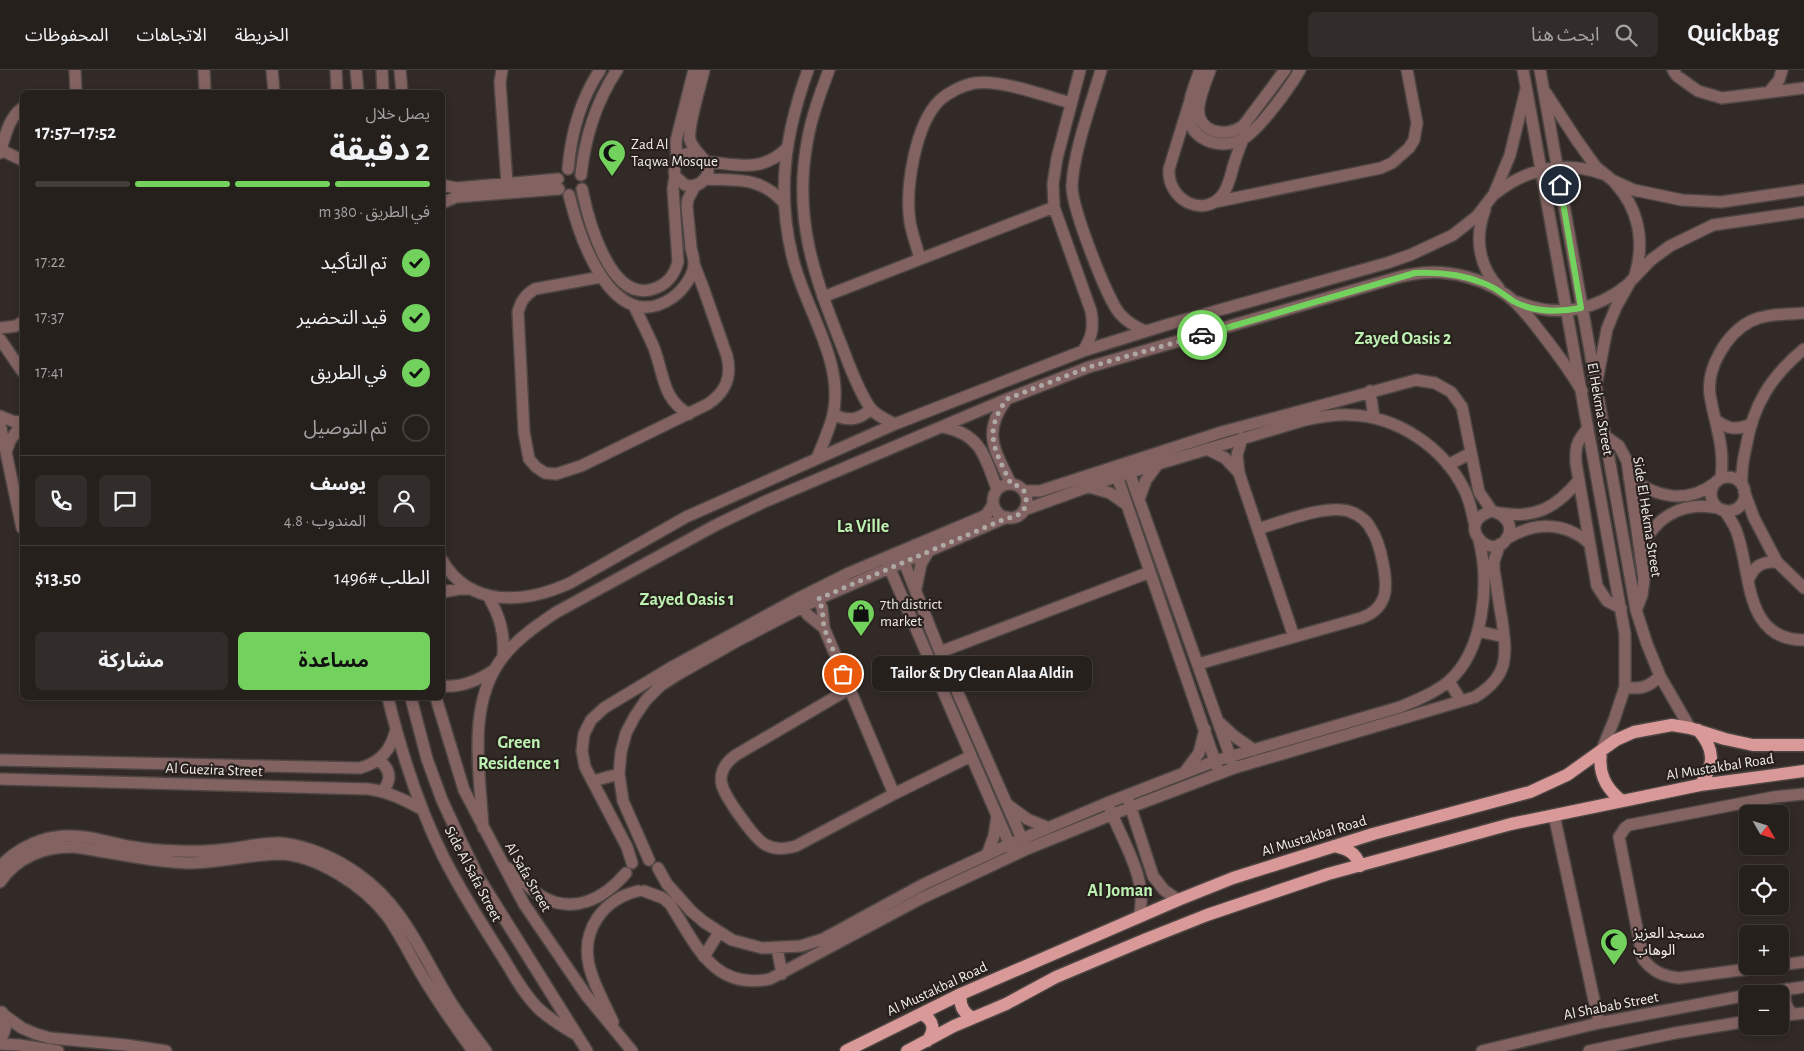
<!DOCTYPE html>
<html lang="ar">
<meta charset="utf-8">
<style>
:root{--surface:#26201d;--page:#322d2a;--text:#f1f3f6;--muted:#a4a3a4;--line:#423e3b;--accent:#72d25d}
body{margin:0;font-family:"Alegreya Sans","Noto Sans Arabic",sans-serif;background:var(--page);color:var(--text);direction:rtl;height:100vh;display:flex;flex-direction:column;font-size:19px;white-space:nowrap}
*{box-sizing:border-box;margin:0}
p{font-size:16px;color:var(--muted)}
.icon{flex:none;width:28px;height:28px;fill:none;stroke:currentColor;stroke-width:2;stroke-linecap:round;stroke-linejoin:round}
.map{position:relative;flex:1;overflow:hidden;direction:ltr}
.drawer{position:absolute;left:20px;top:20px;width:425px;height:610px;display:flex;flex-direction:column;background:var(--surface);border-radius:8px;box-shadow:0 2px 8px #0003,0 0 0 1px var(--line);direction:rtl}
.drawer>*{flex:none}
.needle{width:32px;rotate:129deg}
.tools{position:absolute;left:1739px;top:735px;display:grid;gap:10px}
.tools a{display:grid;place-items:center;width:50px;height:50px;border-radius:8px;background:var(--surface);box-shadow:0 2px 8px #0003,0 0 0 1px var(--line);font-size:25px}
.pin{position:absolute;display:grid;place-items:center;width:42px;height:42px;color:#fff;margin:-21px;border:2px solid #fff;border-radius:50%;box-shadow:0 1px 5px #0007}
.courier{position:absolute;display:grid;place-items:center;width:50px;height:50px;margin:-25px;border:4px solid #72d25d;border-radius:50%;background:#fff;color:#222;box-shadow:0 1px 6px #0007}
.bubble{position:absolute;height:35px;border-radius:8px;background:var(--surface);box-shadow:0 2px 8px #0003,0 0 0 1px var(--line);font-size:16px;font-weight:700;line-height:35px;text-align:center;direction:rtl}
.summary em{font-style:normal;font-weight:700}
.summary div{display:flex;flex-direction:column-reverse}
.summary{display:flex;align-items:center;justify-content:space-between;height:85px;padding:0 15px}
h1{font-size:32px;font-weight:700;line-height:38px}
.bar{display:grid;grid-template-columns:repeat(4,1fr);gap:8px 5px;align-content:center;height:60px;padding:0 15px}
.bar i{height:6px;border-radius:4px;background:var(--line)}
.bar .on{background:var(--accent)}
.bar p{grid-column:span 4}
.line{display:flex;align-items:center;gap:12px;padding:0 15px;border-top:1px solid var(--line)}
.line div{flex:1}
.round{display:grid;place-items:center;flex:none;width:52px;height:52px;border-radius:8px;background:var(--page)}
ol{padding:0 15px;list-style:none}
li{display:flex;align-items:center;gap:15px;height:55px}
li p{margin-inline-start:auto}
li .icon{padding:5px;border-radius:50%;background:var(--accent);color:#111;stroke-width:4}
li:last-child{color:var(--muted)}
li i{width:28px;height:28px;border:2px solid var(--line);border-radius:50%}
.action{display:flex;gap:10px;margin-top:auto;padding:10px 15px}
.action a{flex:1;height:58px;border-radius:8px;background:var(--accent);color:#111;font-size:20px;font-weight:700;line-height:58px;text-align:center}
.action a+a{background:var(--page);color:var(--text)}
header{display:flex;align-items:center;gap:30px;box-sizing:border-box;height:70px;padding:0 25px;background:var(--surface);border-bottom:1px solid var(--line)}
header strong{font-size:24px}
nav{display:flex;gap:28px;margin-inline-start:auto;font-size:18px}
.search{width:350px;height:45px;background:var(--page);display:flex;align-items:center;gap:12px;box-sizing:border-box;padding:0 18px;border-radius:8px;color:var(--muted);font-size:19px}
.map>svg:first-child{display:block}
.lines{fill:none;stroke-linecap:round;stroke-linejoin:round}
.minor-casing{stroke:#4d4542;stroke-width:14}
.major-casing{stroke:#4d4542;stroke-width:15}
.minor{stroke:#836362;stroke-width:11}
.major{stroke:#d99998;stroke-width:12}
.done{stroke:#afa9a6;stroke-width:5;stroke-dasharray:0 9}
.route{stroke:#72d25d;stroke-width:6}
.labels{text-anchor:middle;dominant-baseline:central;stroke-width:4.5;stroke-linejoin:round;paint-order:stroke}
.poi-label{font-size:15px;fill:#f2edeb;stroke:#28201d;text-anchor:start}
.street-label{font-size:15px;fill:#f2edeb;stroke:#28201d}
.quarter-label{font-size:18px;font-weight:bold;fill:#bdf1b2;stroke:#28201d}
</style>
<header>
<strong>Quickbag</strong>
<div class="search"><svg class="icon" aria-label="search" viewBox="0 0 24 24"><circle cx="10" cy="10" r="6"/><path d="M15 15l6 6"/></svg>ابحث هنا</div>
<nav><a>الخريطة</a><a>الاتجاهات</a><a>المحفوظات</a></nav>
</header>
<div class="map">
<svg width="1804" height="981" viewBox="0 0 1804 981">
<rect width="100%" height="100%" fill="#322a27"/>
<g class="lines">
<g class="minor-casing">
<path id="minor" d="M75 0 76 22
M204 0 205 22
M272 0 274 22
M336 0 337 22
M356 0 358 22
M382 0 383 22
M400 0 402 22
M502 0 500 12 507 113
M808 0C785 64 776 123 793 189 805 239 845 292 833 345 829 360 823 374 817 388
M829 0C820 24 811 48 807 73 793 150 815 208 843 279 849 295 861 327 872 340 879 347 887 350 895 354
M1080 0 1057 88 1053 114 1054 137 1091 241C1094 257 1092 268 1083 281
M1101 0C1091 35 1074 80 1072 115 1071 136 1107 229 1120 244 1127 252 1136 257 1145 261
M1200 0C1191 25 1175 59 1211 72 1221 75 1232 74 1241 70 1258 62 1290 17 1300 0
M1210 0C1206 11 1201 23 1199 35 1195 62 1225 69 1243 56L1285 0
M1523 0 1625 564V617L1614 650 1601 682
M1540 0 1636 540 1647 574 1660 606 1690 658
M1673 0 1677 6 1698 21 1722 28 1804 18
M1769 22 1779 10 1782 0
M1546 23 1576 69 1596 97 1612 110 1634 120 1682 130 1721 132 1804 120
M1199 36 1189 34 1169 99C1167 131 1205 149 1223 124 1230 114 1231 102 1235 91 1237 84 1240 77 1243 69
M1 80 22 90
M0 83C5 67 8 49 22 38
M698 84C683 80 672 91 675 106L685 115C696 118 703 113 708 104 709 87 695 85 690 70 687 57 701 15 704 0
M677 90 676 71 694 0
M706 92C738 94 761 103 786 79
M568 99C571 64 580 30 600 0
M581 105C585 67 596 32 617 0
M705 109C738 111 760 106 784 133
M1615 113C1639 139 1645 172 1635 205
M442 115 456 118 558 109
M582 119C588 149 610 233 653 219 667 215 674 206 678 192L673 119 675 106
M1496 123C1528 98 1565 90 1603 104
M569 125C579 166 612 268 672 228 682 221 694 206 694 193 694 188 692 183 691 178 690 164 688 150 687 136L688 129 695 116
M1215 132 1381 98 1392 93 1409 78 1414 70 1417 53 1407 0
M442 133 456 127 559 119
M1485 140C1474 168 1479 197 1499 218
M920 189C917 177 912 164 910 152 905 119 915 54 940 30 949 22 963 15 975 13 1000 9 1045 26 1071 33
M601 207 535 219C525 225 521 231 518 242L524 362 529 389 536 397 545 403 556 404 581 396 708 334C726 322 732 307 727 286L704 220 694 194
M823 227 1054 137
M1518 232C1555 248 1595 241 1627 215
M634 236C641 250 648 264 654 278 664 304 662 329 689 344
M0 258 16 256 22 252
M0 269 22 301
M1597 311 1607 259 1616 237 1630 212 1651 190 1670 176 1713 155 1804 142
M1370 321 1374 348
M1007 329C981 363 995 380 1011 414
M833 344C848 352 859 350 871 339
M0 346 15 352 22 351
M1717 351C1728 359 1736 360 1749 355
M0 354 22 458
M943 357C981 364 985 387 997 419
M1588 358C1577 371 1575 376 1576 393L1597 516 1607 531 1621 538
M1605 366 1619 376 1627 391 1644 509 1642 525 1637 538
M1242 368 1237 385 1239 403 1294 567
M1207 379 1225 388 1239 403
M6 382 10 371 22 353
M1448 395 1471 383
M1127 396 1233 694
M1115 400 1217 697
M1711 424a17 17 0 1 1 34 0a17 17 0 1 1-34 0Z
M1629 408C1657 427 1686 435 1715 413
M1721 408C1725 375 1715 356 1710 325 1706 298 1727 263 1751 251 1768 243 1786 245 1804 243
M993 431a17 17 0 1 1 34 0a17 17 0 1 1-34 0Z
M1742 415C1741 402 1743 390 1746 377 1753 335 1771 306 1804 279
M1089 417 1110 423 1127 435
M1024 421H1040L1222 362 1416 310 1435 313 1451 322 1462 337 1479 422 1492 441C1503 444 1514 453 1508 466 1494 496 1451 453 1492 441
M1744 421 1754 448 1777 492 1804 518
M1139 429 1146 410 1158 394
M1024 440 1118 406 1305 350C1320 347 1335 344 1350 345 1397 346 1443 377 1464 419 1470 430 1472 443 1475 456
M1724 440C1729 447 1733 453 1736 460 1752 500 1742 570 1804 570
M1499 443C1535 449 1556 438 1579 410
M1506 469C1534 452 1564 451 1589 473
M1641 480C1654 447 1682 431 1718 438
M902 487 940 582 1025 776
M442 490C470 539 526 533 570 513L686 447 895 354 1083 281 1166 255 1387 193 1410 185 1453 165 1477 146 1494 124 1510 85 1526 19
M887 492 1012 780
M1748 511C1753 497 1761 491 1777 492
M916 518 921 494 928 482
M442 522 459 519H472
M815 524 822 538 824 558 894 724
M488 526C500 546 505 564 503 587
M799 532 808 545 824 558
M1478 561 1504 567
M940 582 1150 502
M1198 594 1361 548C1370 545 1379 539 1383 529 1390 514 1380 472 1371 459 1367 451 1359 445 1351 442 1329 433 1281 452 1258 459
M1449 611 1461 631
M442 616C462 618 479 610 494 600
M1625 617C1640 620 1649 617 1660 606
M849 619 736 685C729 690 724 695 722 703 721 706 721 712 722 715 725 727 755 770 766 775 776 780 785 779 796 776L894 724 971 686
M388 628C401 681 418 736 443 786 459 818 478 848 497 878 510 898 521 921 538 938 549 949 562 956 575 964
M411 628 427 689 442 730 460 769 479 808 587 981
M436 628 464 720 524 834 586 925 632 981
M1220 653 1234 666 1254 680
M0 690 360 698C381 692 391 680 396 659
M379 690C391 700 392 710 382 722
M1184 703 1199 683 1205 659
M0 709 369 719C389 722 405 730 423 740
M593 711 619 704
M1129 732 1153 806 1164 820 1178 830
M1008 735 1027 749 1049 758
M1110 739C1123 773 1149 810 1139 847
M1554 745 1599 953
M483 758C480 703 466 634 503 587 517 569 536 556 555 543L716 455 764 432 1007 329 1089 297 1392 209C1399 207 1406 205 1414 204 1447 198 1490 209 1515 232 1525 242 1534 253 1542 264 1557 283 1570 301 1582 321
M987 785 994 766 997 746
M649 790 623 731 619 704 621 682 626 663 635 646 646 630 660 616 677 605 739 570 818 529 1007 447
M632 793 627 777 585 697 582 681 584 664 591 650 604 638 672 597 797 529 849 503 982 447 987 444 993 434
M0 797C14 781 35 770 56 767 80 763 103 771 127 776 144 779 162 781 179 781 196 782 212 781 229 779 246 777 264 772 281 773 308 776 336 788 358 804 399 832 419 877 443 919 455 941 471 961 486 981
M508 798C518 807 529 818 541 826 573 845 604 829 626 803
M658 798 667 814 691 841 704 852 732 870 762 878 801 876 823 869 924 814 1010 774 1107 733 1215 691 1400 637C1417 630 1434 623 1448 612 1484 581 1490 514 1479 470
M0 812C17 787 45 776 74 777 112 782 148 792 187 793 217 793 247 785 278 784 316 784 365 817 387 846 400 864 409 883 420 902 436 929 454 955 473 981
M644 821 663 828 670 834C696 874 713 921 770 909L920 829 1027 779 1131 737 1234 698 1475 627C1509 606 1507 587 1502 550 1499 534 1497 517 1494 500V491L1500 474
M777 878 782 904
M704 887 719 862
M1780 895 1804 892
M1772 896 1679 908C1663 906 1653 902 1643 889L1619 767 1625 758 1629 755 1774 727 1804 724
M1787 919C1783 929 1785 937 1793 944
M1757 924 1804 917
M4 945 22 958 36 964 50 968 126 975 166 981
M1780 946 1804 943
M613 952C605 934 593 914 589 895 581 859 604 829 638 821
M0 970C6 961 8 952 2 942
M0 974 19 975 58 981
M1482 981 1599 953 1748 925
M1589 981 1675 963 1748 951"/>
</g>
<g class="major-casing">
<path id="major" d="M1698 660C1715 679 1715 695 1700 715
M1601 682C1598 703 1605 718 1622 731
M1334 776C1347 779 1356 782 1360 796
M961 924C959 935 963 943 973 948
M921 944C935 950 935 961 927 971
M846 981 961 924 1178 830 1233 808 1373 764 1530 722 1567 705 1616 670 1634 662 1672 655 1690 658 1725 669 1753 675H1804
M907 981 954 956 1006 934 1056 907 1144 870 1207 845 1328 804 1511 754 1700 715 1804 701"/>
</g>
<use href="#minor" class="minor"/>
<use href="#major" class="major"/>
</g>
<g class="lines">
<path class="done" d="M843 604 824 558 822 538 818 529 1007 448C1023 447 1030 435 1024 421L1016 415 1011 414C995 380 982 363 1007 329L1089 297 1202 265"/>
<path class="route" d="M1202 265 1415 203C1439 202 1461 204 1483 213 1495 217 1503 224 1513 231 1534 243 1559 242 1581 238L1560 115"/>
</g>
<defs>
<g id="mosque-pin" transform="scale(1.4375)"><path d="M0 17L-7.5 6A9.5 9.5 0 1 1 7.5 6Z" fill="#72d25d" stroke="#28201d"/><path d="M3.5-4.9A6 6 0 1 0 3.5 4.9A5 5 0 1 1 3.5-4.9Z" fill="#111"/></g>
<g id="shop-pin" transform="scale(1.4375)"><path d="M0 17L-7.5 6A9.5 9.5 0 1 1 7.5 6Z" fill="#72d25d" stroke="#28201d"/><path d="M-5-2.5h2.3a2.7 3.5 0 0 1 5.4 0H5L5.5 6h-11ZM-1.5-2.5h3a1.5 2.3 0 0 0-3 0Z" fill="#111"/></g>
</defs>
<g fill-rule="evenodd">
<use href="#mosque-pin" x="612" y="83"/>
<use href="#shop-pin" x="861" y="543"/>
<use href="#mosque-pin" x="1614" y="872"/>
</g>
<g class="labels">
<g class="poi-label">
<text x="631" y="74">Zad Al<tspan x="631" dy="17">Taqwa Mosque</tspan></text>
<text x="880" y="534">7th district<tspan x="880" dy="17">market</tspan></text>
<text x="1633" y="863">مسجد العزيز<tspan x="1633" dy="17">الوهاب</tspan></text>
</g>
<g class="street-label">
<text transform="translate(1600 339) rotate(80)">El Hekma Street</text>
<text transform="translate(1647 447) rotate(81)">Side El Hekma Street</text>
<text transform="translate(1720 697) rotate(-9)">Al Mustakbal Road</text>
<text transform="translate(214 700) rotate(2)">Al Guezira Street</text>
<text transform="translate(1314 766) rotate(-17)">Al Mustakbal Road</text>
<text transform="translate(473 804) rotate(62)">Side Al Safa Street</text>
<text transform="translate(528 807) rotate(60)">Al Safa Street</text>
<text transform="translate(937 919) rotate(-25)">Al Mustakbal Road</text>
<text transform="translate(1611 936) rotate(-11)">Al Shabab Street</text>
</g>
<g class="quarter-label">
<text x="1403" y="269">Zayed Oasis 2</text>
<text x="863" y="457">La Ville</text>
<text x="687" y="530">Zayed Oasis 1</text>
<text x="519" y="673">Green<tspan x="519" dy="21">Residence 1</tspan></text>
<text x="1120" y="821">Al Joman</text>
</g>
</g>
</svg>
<div class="tools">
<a><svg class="needle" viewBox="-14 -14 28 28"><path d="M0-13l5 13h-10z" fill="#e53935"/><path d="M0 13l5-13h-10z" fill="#a4a3a4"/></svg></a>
<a><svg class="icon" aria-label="locate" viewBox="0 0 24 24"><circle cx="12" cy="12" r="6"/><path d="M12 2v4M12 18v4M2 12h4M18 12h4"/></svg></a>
<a>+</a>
<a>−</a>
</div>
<div class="pin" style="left:843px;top:604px;background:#ea580c"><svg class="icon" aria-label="bag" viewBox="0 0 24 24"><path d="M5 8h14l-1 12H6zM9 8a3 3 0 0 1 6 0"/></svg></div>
<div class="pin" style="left:1560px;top:115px;background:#1f2937"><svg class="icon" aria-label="home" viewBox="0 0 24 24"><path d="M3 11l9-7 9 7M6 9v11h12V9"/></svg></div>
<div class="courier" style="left:1202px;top:265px"><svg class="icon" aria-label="car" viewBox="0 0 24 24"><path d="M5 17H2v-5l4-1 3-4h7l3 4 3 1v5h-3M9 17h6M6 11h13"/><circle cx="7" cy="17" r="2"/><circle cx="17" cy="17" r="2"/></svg></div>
<div class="bubble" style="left:872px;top:586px;width:220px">Tailor &amp; Dry Clean Alaa Aldin</div>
<section class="drawer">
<div class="summary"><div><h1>2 دقيقة</h1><p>يصل خلال</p></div><em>17:52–17:57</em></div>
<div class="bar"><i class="on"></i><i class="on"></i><i class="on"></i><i></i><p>في الطريق · 380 m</p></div>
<ol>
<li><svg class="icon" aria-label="check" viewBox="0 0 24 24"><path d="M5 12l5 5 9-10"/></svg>تم التأكيد<p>17:22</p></li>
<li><svg class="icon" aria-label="check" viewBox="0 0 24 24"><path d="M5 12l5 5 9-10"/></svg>قيد التحضير<p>17:37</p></li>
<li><svg class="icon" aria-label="check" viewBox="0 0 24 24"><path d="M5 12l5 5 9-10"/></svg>في الطريق<p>17:41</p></li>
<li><i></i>تم التوصيل</li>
</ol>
<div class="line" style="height:90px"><a class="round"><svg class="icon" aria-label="person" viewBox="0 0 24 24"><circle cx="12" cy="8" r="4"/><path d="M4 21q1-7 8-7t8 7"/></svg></a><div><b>يوسف</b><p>المندوب · 4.8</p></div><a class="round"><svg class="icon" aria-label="chat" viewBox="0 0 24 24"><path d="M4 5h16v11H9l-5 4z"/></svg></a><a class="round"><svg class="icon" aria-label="phone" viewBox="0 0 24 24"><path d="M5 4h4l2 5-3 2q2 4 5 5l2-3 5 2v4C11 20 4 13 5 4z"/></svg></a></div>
<div class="line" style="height:65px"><div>الطلب #1496</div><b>$13.50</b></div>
<div class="action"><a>مساعدة</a><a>مشاركة</a></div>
</section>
</div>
